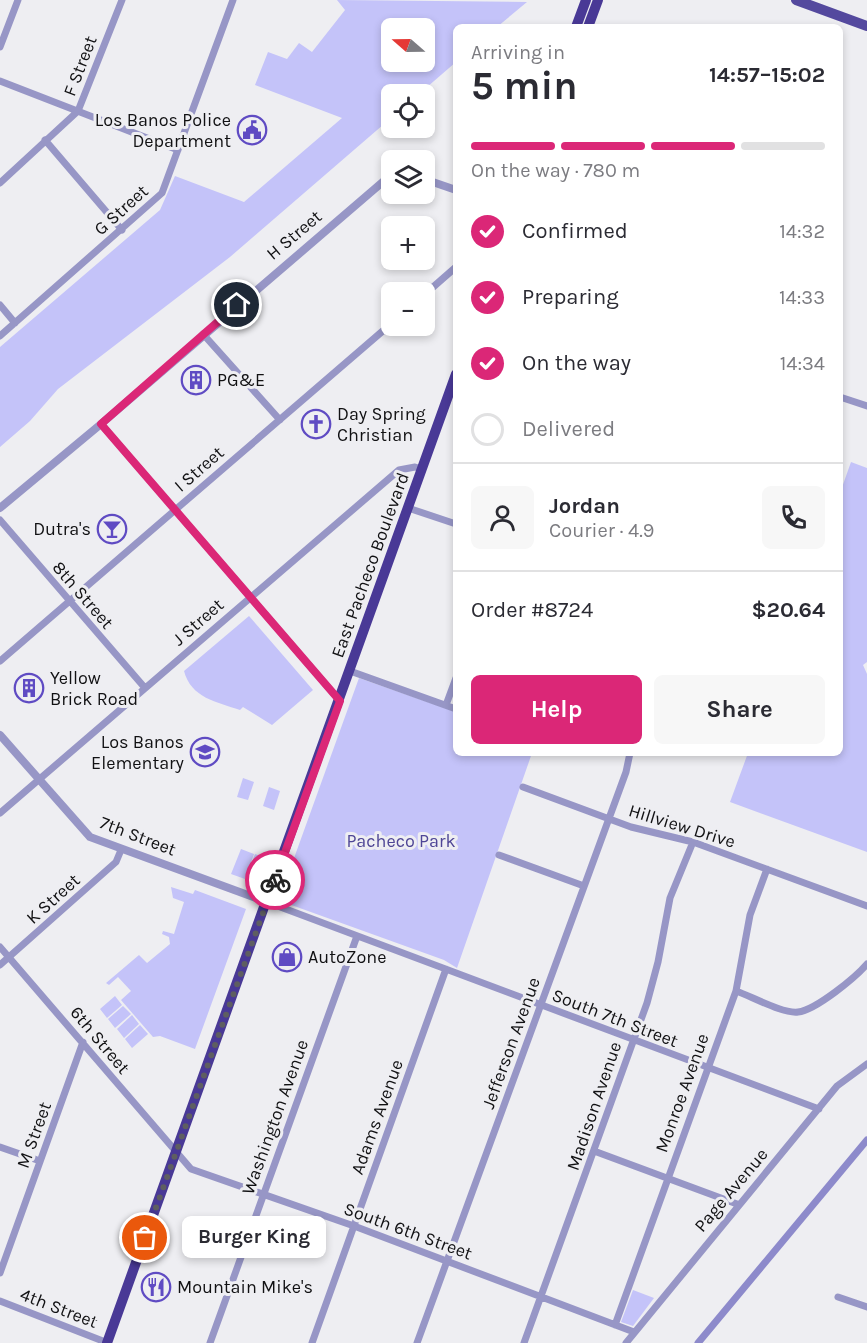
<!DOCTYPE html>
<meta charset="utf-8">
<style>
:root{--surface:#fff;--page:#f7f7f7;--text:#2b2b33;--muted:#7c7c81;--line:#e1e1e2;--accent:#db2777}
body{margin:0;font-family:Karla,sans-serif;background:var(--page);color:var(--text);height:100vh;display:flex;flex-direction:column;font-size:22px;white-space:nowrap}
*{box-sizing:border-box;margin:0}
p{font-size:20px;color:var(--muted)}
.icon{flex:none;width:33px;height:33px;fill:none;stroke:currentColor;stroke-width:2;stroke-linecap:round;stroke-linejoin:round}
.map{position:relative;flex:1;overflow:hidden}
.drawer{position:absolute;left:453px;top:24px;width:390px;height:732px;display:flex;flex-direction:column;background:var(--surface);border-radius:9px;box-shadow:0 3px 9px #0003}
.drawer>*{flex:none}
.needle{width:39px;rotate:290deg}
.fabs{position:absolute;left:381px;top:18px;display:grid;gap:12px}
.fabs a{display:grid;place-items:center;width:54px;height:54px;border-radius:9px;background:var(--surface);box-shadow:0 3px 9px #0003;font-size:30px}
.pin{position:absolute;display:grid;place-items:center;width:51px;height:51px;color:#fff;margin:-26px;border:3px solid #fff;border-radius:50%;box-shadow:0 2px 6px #0007}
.courier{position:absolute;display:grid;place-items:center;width:60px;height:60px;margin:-30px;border:4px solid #db2777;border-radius:50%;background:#fff;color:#222;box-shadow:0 2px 8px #0007}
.bubble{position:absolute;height:42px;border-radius:9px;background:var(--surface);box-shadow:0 3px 9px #0003;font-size:20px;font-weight:700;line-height:42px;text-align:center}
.headline em{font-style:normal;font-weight:700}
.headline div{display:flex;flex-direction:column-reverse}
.headline{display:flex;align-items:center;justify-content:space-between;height:102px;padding:0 18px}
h1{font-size:39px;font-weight:700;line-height:45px}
.bar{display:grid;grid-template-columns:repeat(4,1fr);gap:9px 6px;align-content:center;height:72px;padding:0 18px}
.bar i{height:8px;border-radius:4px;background:var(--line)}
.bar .current{background:var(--accent)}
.bar p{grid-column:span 4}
.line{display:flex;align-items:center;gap:15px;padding:0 18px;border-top:2px solid var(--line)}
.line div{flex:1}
.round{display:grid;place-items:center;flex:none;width:63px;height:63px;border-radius:9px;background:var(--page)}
ol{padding:0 18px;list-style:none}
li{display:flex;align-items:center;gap:18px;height:66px}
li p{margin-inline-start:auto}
li .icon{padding:6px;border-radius:50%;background:var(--accent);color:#fff;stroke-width:4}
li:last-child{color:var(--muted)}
li i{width:33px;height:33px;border:3px solid var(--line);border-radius:50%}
.button{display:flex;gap:12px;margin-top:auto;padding:12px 18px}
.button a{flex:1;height:69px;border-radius:9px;background:var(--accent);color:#fff;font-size:24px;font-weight:700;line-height:69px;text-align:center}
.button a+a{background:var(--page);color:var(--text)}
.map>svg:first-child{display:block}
.green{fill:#c4c3f9;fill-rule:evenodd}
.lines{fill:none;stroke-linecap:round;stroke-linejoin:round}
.canal{stroke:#8d8acb;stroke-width:7}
.minor{stroke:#9796c6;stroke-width:7}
.tertiary{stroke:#9796c6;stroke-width:8}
.primary{stroke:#54499e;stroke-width:10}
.trunk{stroke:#493996;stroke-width:10}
.done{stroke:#5e5e61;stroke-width:6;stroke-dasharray:0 10.8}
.route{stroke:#db2777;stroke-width:8}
.labels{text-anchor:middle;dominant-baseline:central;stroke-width:6;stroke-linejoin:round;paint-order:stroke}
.street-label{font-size:18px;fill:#111113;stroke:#eeeef2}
.poi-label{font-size:18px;fill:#111113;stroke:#eeeef2;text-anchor:start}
.park-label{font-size:18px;fill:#4f4696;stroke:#eeeef2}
</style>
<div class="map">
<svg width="867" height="1343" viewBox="0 0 867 1343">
<rect width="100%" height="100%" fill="#eeeef2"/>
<path class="green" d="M337 0 527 2 497 27H456V62L419 94H392L391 118 230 257 58 389 30 421 0 447V347L160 210 175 176 244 202 342 118 255 85 268 52 287 59 299 43 312 52 345 10ZM392 28H424V62H392Z
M851 462 867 468V662L863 665 867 674V852L730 802 748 753H840V493Z
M249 616 313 690 272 725 243 707 240 710C217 702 191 698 184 671Z
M359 678 456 712V753H532L457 968 444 960 283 902 280 897Z
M243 778 254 782 248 800 237 797Z
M269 787 280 791 274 810 263 806Z
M241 849 254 854 245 879 231 874Z
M255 854 268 859 259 884 246 879Z
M171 887 193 894 195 890 246 909 195 1049 160 1036 153 1037 121 1000 131 991 118 977 109 985 106 983 139 955 147 963 170 944 169 937 162 934 163 931 174 934 184 902 173 898Z
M115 996 122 1005 107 1018 100 1009Z
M123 1006 131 1014 115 1028 108 1019Z
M132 1015 139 1024 124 1038 117 1029Z
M140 1025 148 1034 132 1048 125 1039Z
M633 1290 654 1298 633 1326 621 1322Z"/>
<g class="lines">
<path class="canal" d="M698 1343 867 1140"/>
<path class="minor" d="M0 47 18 0
M0 81 178 150
M45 140 122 230
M0 183 78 111 122 0
M424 295 456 267
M0 305 15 323
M203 334 280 420
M0 336 162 193 233 0
M840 397 867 406
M101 424 340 701
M408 508 456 524
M0 520 145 688
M0 661 392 323
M350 671 456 709
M446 705 456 678
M523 787 631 827 693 842 867 906
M0 813 399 470 415 467 422 469
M499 855 584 886
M267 902 819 1109
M0 947 191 1169 354 1226 634 1332
M0 965 116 862 121 850
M736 991C751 996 783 1014 798 1012 816 1010 856 977 867 964
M0 1147 40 1161
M594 1151 737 1204
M0 1273 83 1042
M838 1297 867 1307
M0 1301 108 1343
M615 1325 736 991 750 915 767 869
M210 1343 357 936
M312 1343 446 969
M417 1343 626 772 630 753
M524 1343 647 1003 658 962 670 898 693 842
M626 1343 837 1086 867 1064"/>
<path class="tertiary" d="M424 179 456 190
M0 508 101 424 392 174
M0 735 90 837 267 902"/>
<path class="primary" d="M796 0 867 26"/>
<path class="trunk" d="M576 27 586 0
M588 27 598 0
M107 1343 456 374"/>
</g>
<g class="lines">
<path class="done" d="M145 1238 275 880"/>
<path class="route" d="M237 305 101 424 340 701 275 880"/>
</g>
<defs>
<g id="civic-ring" transform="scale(1.5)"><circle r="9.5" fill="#eeeef2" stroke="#5f4bc3" stroke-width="1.5"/><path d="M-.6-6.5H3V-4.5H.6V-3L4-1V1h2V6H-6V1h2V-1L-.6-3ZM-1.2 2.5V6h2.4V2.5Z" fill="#5f4bc3"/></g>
<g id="building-ring" transform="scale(1.5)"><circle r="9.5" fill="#eeeef2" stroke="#5f4bc3" stroke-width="1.5"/><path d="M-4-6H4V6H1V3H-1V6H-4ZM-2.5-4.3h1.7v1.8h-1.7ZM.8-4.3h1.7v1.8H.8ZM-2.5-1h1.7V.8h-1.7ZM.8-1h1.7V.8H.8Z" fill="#5f4bc3"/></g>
<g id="church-ring" transform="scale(1.5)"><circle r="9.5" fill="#eeeef2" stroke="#5f4bc3" stroke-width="1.5"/><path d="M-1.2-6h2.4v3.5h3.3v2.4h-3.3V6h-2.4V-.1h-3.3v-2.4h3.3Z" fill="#5f4bc3"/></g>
<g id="bar-ring" transform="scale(1.5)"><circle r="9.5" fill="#eeeef2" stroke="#5f4bc3" stroke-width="1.5"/><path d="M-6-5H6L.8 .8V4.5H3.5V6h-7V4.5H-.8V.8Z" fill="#5f4bc3"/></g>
<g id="school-ring" transform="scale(1.5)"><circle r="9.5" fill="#eeeef2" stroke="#5f4bc3" stroke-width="1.5"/><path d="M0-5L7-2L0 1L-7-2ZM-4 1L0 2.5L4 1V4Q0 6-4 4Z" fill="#5f4bc3"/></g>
<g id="shop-ring" transform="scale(1.5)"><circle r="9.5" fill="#eeeef2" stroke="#5f4bc3" stroke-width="1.5"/><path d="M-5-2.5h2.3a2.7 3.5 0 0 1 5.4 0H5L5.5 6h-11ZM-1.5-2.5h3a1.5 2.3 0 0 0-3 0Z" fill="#5f4bc3"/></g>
<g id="restaurant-ring" transform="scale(1.5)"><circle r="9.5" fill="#eeeef2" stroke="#5f4bc3" stroke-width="1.5"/><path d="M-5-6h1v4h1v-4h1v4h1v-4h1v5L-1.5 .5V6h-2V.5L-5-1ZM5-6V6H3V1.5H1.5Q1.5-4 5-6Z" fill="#5f4bc3"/></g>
</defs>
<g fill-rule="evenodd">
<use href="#civic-ring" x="252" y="130"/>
<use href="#building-ring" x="196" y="380"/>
<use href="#church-ring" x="316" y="424"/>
<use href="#bar-ring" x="112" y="529"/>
<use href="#building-ring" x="29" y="688"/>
<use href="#school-ring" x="205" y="752"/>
<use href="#shop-ring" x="287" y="957"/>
<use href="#restaurant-ring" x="156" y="1287"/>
</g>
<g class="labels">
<g class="street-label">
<text transform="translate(80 66) rotate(-69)">F Street</text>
<text transform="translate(121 210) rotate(-42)">G Street</text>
<text transform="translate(294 235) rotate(-40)">H Street</text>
<text transform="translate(199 469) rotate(-41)">I Street</text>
<text transform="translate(370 565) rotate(-70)">East Pacheco Boulevard</text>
<text transform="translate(83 595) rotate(49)">8th Street</text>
<text transform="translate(198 622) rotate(-41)">J Street</text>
<text transform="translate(682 826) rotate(17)">Hillview Drive</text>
<text transform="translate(138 836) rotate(21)">7th Street</text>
<text transform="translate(53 899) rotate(-42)">K Street</text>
<text transform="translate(615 1018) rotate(21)">South 7th Street</text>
<text transform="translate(100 1040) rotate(50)">6th Street</text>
<text transform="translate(511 1043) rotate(-70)">Jefferson Avenue</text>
<text transform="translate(682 1093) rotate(-70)">Monroe Avenue</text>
<text transform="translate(594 1106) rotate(-71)">Madison Avenue</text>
<text transform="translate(275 1117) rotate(-70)">Washington Avenue</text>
<text transform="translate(377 1117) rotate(-70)">Adams Avenue</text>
<text transform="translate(34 1135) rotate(-70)">M Street</text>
<text transform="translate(731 1190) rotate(-50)">Page Avenue</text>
<text transform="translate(408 1231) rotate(20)">South 6th Street</text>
<text transform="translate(59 1308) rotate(21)">4th Street</text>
</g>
<g class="poi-label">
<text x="231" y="120" text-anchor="end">Los Banos Police<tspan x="231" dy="21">Department</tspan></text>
<text x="217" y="380">PG&amp;E</text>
<text x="337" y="414">Day Spring<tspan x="337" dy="21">Christian</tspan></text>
<text x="91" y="529" text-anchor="end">Dutra's</text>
<text x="50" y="678">Yellow<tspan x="50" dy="21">Brick Road</tspan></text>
<text x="184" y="742" text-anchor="end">Los Banos<tspan x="184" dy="21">Elementary</tspan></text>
<text x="308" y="957">AutoZone</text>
<text x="177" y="1287">Mountain Mike's</text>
</g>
<g class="park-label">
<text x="401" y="841">Pacheco Park</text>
</g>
</g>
</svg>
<div class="fabs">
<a><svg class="needle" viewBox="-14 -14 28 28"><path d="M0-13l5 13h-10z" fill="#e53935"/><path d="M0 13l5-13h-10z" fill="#7c7c81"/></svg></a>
<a><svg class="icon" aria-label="locate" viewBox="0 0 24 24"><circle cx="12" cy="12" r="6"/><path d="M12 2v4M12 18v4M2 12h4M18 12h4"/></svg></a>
<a><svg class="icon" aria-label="layers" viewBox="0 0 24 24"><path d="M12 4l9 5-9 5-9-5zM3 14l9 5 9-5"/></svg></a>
<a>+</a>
<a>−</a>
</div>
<div class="pin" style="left:145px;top:1238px;background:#ea580c"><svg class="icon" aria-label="bag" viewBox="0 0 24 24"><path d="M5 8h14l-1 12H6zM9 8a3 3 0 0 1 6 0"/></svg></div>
<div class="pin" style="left:237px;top:305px;background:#1f2937"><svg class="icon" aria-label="home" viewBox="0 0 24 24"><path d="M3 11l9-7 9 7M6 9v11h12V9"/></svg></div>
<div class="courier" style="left:275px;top:880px"><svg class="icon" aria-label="bike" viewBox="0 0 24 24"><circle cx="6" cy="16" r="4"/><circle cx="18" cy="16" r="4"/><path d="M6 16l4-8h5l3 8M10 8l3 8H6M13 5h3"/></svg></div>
<div class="bubble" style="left:182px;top:1216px;width:144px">Burger King</div>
<section class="drawer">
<div class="headline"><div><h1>5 min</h1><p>Arriving in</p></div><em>14:57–15:02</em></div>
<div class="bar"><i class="current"></i><i class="current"></i><i class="current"></i><i></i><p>On the way · 780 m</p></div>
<ol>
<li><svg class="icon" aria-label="check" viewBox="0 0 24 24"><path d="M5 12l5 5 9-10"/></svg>Confirmed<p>14:32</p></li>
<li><svg class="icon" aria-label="check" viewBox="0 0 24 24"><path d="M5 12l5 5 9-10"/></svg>Preparing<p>14:33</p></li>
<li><svg class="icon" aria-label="check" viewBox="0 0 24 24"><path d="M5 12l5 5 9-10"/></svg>On the way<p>14:34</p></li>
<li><i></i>Delivered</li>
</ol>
<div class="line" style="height:108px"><a class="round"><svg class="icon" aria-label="person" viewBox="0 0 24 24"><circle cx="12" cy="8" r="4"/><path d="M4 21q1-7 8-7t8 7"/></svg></a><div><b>Jordan</b><p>Courier · 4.9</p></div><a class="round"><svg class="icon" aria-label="phone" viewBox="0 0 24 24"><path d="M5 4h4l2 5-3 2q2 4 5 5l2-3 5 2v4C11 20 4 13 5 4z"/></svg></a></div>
<div class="line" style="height:78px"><div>Order #8724</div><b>$20.64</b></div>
<div class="button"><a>Help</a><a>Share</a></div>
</section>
</div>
